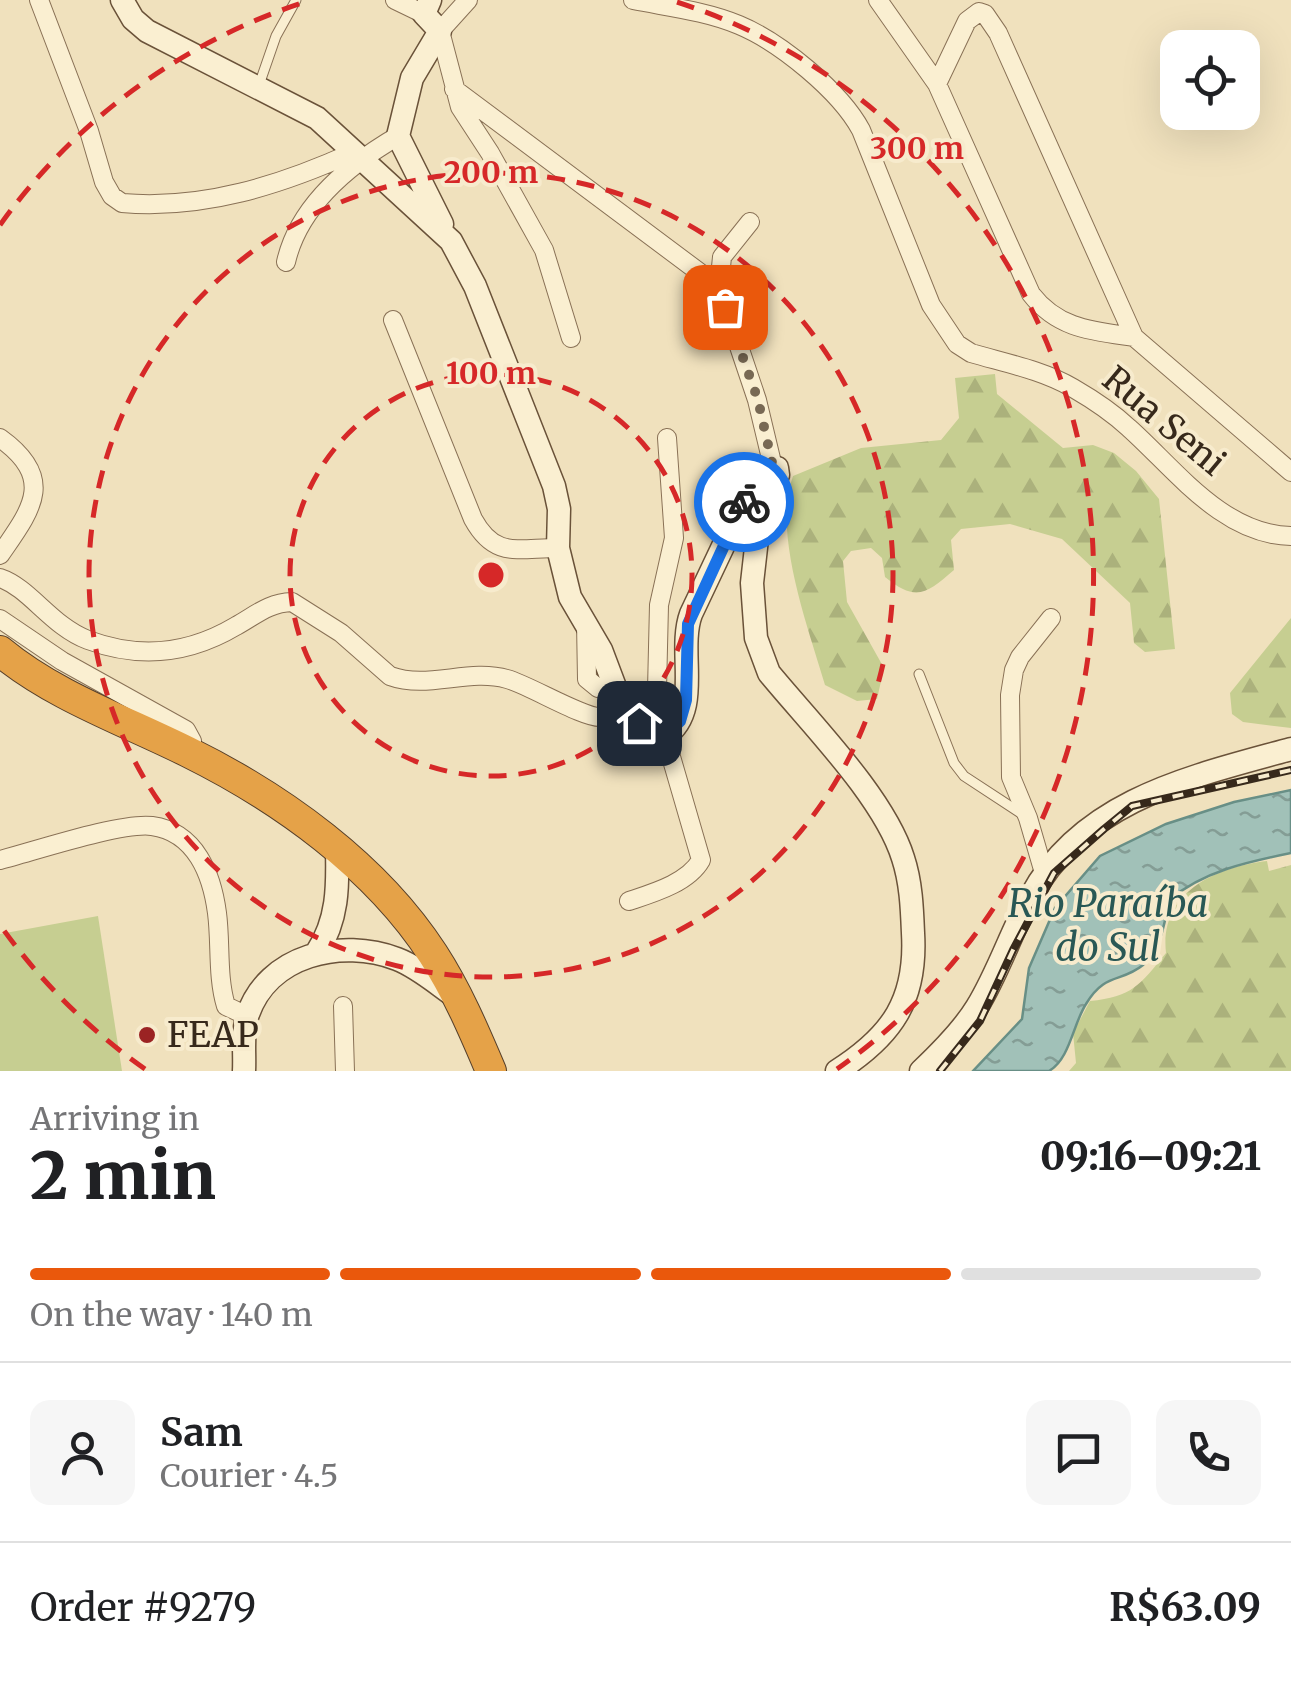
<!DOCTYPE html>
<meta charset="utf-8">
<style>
:root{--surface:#fff;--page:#f6f6f6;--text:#202124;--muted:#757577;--line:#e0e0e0;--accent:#ea580c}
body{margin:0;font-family:Merriweather,serif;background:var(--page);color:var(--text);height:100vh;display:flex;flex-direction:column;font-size:38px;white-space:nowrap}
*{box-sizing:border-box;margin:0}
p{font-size:32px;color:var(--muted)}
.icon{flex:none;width:55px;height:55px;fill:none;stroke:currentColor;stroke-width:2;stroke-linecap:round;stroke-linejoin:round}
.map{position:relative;height:1071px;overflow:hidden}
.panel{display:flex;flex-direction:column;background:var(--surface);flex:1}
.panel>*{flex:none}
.fabs{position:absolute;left:1160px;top:30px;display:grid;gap:20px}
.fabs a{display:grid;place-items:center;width:100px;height:100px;border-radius:20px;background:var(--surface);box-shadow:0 10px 40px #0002;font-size:50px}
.pin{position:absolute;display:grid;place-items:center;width:85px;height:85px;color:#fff;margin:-42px;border-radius:20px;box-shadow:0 5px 15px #0006}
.courier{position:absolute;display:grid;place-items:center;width:100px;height:100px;margin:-50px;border:8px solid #1a73e8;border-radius:50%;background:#fff;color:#222;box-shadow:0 2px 12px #0007}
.headline em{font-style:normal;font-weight:800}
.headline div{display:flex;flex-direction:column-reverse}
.headline{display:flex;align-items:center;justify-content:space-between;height:170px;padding:0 30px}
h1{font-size:65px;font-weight:800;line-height:75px}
.bar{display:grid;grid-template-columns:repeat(4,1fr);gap:15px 10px;align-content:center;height:120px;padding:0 30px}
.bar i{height:12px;border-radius:8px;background:var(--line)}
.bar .current{background:var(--accent)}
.bar p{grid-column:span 4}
.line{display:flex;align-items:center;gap:25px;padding:0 30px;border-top:2px solid var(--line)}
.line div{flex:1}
.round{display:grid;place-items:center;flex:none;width:105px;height:105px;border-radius:20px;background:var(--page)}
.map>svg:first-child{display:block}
.forest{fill:url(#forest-firs)}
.park{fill:#c6ce91}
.water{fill:url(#water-ripples);stroke:#688f86;stroke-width:2.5}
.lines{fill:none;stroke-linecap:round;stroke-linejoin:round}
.lane-casing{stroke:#897156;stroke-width:11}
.street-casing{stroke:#897156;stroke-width:20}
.secondary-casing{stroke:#6a5239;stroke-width:25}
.highway-casing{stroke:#563f2a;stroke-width:32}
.lane{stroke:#faefd1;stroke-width:9}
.street{stroke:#faefd1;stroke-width:18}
.secondary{stroke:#faefd1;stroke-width:22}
.highway{stroke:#e5a248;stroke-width:30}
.rail-casing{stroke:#37291b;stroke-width:8}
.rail{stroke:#f7ebcd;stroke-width:4;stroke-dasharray:11;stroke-linecap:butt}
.done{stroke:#786954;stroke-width:10;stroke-dasharray:0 18}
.route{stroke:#1a73e8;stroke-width:12}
.ring{fill:none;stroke:#d62828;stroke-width:5;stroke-dasharray:18 12}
.poi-dot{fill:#9b2323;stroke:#f7ebcd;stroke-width:4}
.labels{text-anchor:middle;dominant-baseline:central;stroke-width:8;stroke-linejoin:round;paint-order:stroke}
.street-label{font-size:35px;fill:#37291b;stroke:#f7ebcd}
.poi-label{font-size:35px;fill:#37291b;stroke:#f7ebcd;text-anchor:start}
.water-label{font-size:38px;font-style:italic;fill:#295855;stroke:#f7ebcd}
.centre{fill:#d62828;stroke:#f7ebcd;stroke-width:5}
.ring-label{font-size:30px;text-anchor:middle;font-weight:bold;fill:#d62828;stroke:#f7ebcd;stroke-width:8;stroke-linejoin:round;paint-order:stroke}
</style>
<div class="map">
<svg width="1291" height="1071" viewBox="0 0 1291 1071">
<defs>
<pattern id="forest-firs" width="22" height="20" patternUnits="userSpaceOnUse" patternTransform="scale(2.5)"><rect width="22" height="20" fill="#c6ce91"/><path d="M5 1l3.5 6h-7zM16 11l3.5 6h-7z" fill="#abb17c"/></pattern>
<pattern id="water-ripples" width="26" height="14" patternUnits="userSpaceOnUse" patternTransform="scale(2.5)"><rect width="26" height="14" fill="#a1c1b8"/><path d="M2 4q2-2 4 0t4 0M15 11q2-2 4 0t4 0" fill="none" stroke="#849d95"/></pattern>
</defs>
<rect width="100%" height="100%" fill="#f0e1bd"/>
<path class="forest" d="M995 374 997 394 1063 448 1093 445 1114 453 1136 471 1159 499 1175 649 1145 652 1134 643 1130 603 1062 539 1010 524 961 529 951 540 954 570C927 593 917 603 885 577L882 558 871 548 851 551 843 561 847 602 884 668 877 699 857 701 825 685C808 627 772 532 793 476L861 448 941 440 959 418 955 378Z
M1291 618V728L1243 722 1232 714 1230 693Z
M1267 861 1269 871 1291 865V1071H1069L1076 1063 1073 1033 1090 1001C1132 997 1140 985 1166 953 1159 892 1216 867 1267 861Z"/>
<path class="park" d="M98 916 122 1071H0V934Z"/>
<path class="water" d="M1291 790V853C1247 862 1204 871 1169 900 1165 922 1161 949 1143 965 1121 983 1105 972 1086 1004 1073 1024 1070 1059 1049 1071H973L1022 1019 1029 968 1055 908 1100 856 1166 824 1234 802Z"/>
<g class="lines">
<g class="lane-casing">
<path id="lane" d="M259 85 276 36 296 0
M919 674 954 763 964 776 1022 814"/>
</g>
<g class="street-casing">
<path id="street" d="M39 0 89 131 104 182 112 196 122 203C203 210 281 185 354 152
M395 0 424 14
M468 0 440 31 460 107 490 153 544 250 571 338
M633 0C668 7 706 11 739 25 780 42 840 91 861 130L931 305 957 344 971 353C1005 363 1042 370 1073 388 1092 399 1113 413 1129 428 1175 469 1223 535 1291 536
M878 0 937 84 1031 294C1058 329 1092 331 1134 337
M937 84 967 21 979 12 985 14 998 33 1134 337 1291 472
M454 89 719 287
M750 222 722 257 719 287 757 400 773 467
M286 262C299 205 350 164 398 136
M393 320 473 519C495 559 517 548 558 548
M0 438C57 479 31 510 0 555
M0 578C30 588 51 626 88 640 139 659 189 654 236 626 256 615 268 603 292 602L341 633 390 676C428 690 468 668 507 679 529 685 585 719 601 717 609 717 617 713 624 711
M0 619 62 661 186 730 192 741V754
M586 623 587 679 598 688 615 692
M656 732 659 605 674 538 667 438
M0 860C35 851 121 822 152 826 196 832 212 875 217 913 221 943 217 977 226 1006L247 1016
M1044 873 1028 818 1011 777 1010 695 1014 670 1020 657 1051 618
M629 901C653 893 688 883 701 860L665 736
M343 1006 345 1071"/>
</g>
<g class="secondary-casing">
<path id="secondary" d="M122 0 133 19 147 31 317 118 451 241 475 286 554 486 559 509 558 548 570 597 601 650 624 711 665 736C703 710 677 652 691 614L744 502 773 467 777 468 778 475 760 512 752 583 756 638 769 673C810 723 884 797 903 858 911 882 912 908 913 933 917 1000 892 1036 837 1071
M430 0 424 14 440 31 412 78 398 136 442 224
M317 952C338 920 338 887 337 849
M244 1071C245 1054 242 1033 247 1017 267 954 342 938 397 959 418 967 437 984 456 997
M921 1071C940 1053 963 1030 977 1007 998 973 1011 932 1031 896 1083 799 1194 776 1291 749"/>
</g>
<g class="highway-casing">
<path id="highway" d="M0 651C54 696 126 721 188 752 281 798 376 866 433 954 457 991 474 1031 491 1071"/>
</g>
<use href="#lane" class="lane"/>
<use href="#street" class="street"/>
<use href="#secondary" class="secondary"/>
<use href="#highway" class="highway"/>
<g class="rail-casing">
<path id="rail" d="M940 1071 980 1021 1013 950 1054 873 1104 829 1132 806 1291 770"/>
</g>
<use href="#rail" class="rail"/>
</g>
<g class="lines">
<path class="done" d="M725 307 758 400 773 467 744 502"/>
<path class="route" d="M639 723 665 736 680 721 686 700 688 624 744 502"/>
</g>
<g class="ring">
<circle cx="491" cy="575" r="201"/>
<circle cx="491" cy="575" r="402"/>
<path d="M145 1069A603 603 0 0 1 0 925M0 225A603 603 0 0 1 305 2M677 2A603 603 0 0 1 837 1069"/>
</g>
<circle class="poi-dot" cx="147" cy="1035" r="10"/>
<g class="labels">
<g class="street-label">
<text transform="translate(1164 421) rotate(40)">Rua Seni</text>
</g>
<g class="poi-label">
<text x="167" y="1035">FEAP</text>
</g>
<g class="water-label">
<text x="1108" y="903">Rio Paraíba<tspan x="1108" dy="44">do Sul</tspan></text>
</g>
</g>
<circle cx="491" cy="575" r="15" class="centre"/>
<g class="ring-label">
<text x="917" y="159">300 m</text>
<text x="491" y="183">200 m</text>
<text x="491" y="384">100 m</text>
</g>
</svg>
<div class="fabs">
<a><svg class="icon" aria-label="locate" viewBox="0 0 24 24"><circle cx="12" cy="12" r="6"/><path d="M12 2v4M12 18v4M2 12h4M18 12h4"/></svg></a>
</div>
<div class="pin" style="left:725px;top:307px;background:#ea580c"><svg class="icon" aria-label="bag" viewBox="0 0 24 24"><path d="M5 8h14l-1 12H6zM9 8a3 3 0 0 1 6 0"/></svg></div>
<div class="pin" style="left:639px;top:723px;background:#1f2937"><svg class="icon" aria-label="home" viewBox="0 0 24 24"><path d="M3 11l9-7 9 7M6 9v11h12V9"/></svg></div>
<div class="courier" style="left:744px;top:502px"><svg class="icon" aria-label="bike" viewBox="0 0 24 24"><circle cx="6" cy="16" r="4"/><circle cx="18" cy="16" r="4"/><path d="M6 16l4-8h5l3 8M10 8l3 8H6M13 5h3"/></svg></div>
</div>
<section class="panel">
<div class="headline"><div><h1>2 min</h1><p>Arriving in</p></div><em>09:16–09:21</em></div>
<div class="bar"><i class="current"></i><i class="current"></i><i class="current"></i><i></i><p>On the way · 140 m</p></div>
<div class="line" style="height:180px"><a class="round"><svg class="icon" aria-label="person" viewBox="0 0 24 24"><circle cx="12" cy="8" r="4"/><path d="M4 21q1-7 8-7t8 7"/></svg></a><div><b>Sam</b><p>Courier · 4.5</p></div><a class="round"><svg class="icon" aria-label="chat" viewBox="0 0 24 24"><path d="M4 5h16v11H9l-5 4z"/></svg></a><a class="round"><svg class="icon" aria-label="phone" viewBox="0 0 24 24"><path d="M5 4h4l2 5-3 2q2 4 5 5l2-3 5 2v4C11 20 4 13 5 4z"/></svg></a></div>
<div class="line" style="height:130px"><div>Order #9279</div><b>R$63.09</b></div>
</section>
